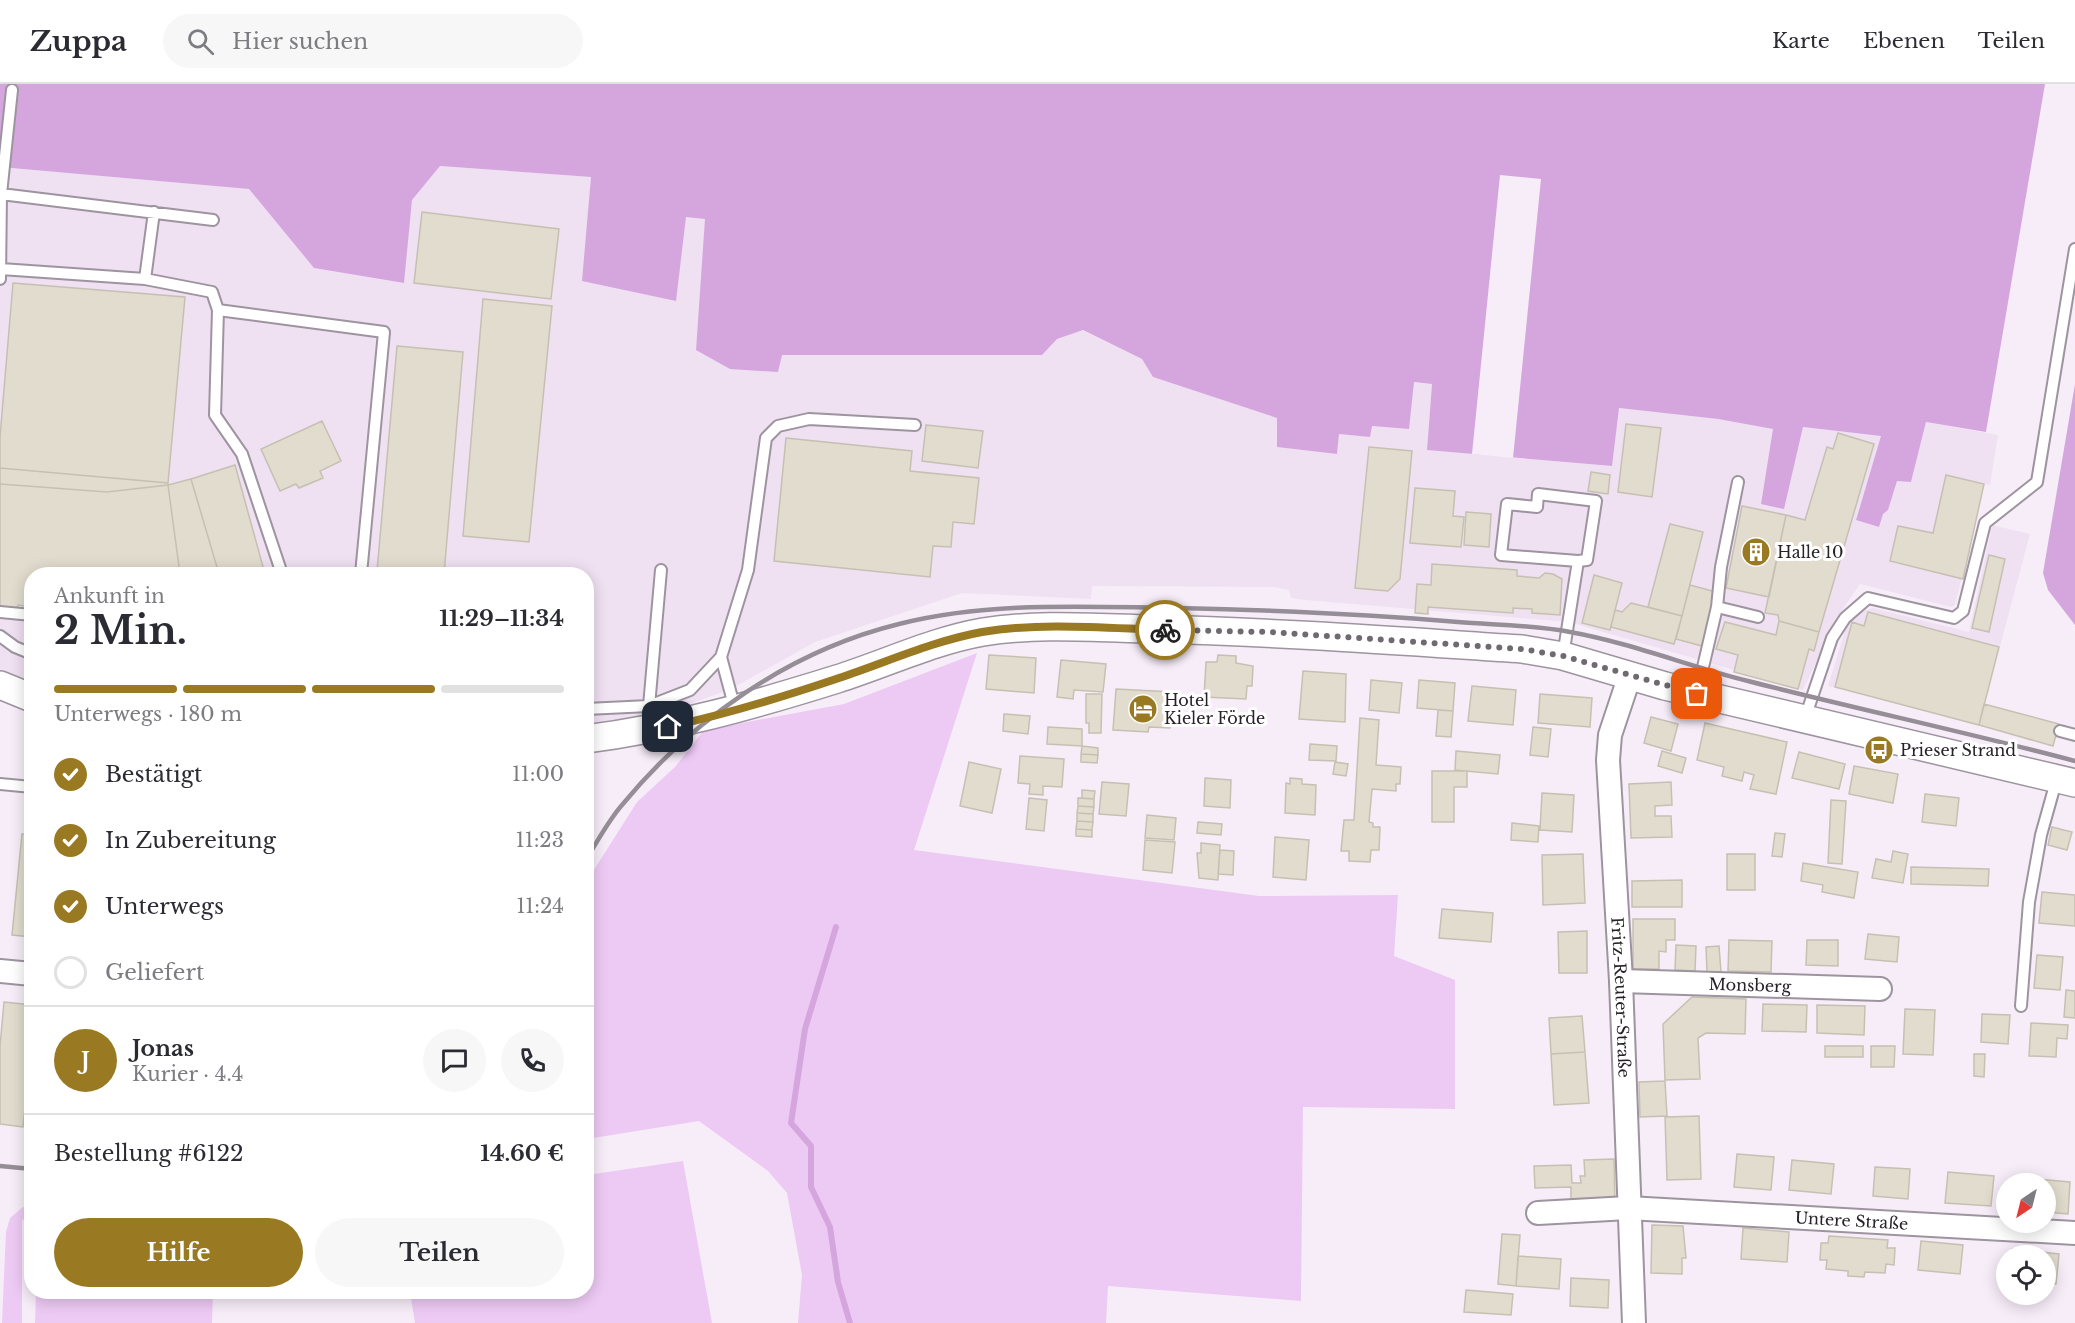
<!DOCTYPE html>
<html lang="de">
<meta charset="utf-8">
<style>
:root{--surface:#fff;--page:#f7f7f7;--text:#2b2b33;--muted:#7c7c81;--line:#e1e1e2;--accent:#9a7923}
body{margin:0;font-family:"Libre Baskerville",serif;background:var(--page);color:var(--text);height:100vh;display:flex;flex-direction:column;font-size:22px;white-space:nowrap}
*{box-sizing:border-box;margin:0}
p{font-size:20px;color:var(--muted)}
.icon{flex:none;width:33px;height:33px;fill:none;stroke:currentColor;stroke-width:2;stroke-linecap:round;stroke-linejoin:round}
.map{position:relative;flex:1;overflow:hidden}
.details{position:absolute;left:24px;top:483px;width:570px;height:732px;display:flex;flex-direction:column;background:var(--surface);border-radius:24px;box-shadow:0 3px 15px #0003}
.details>*{flex:none}
.needle{width:39px;rotate:215deg}
.tools{position:absolute;left:1996px;top:1089px;display:grid;gap:12px}
.tools a{display:grid;place-items:center;width:60px;height:60px;border-radius:50%;background:var(--surface);box-shadow:0 3px 15px #0003;font-size:30px}
.pin{position:absolute;display:grid;place-items:center;width:51px;height:51px;color:#fff;margin:-26px;border-radius:12px;box-shadow:0 3px 9px #0006}
.courier{position:absolute;display:grid;place-items:center;width:60px;height:60px;margin:-30px;border:4px solid #9a7923;border-radius:50%;background:#fff;color:#222;box-shadow:0 2px 8px #0007}
.headline em{font-style:normal;font-weight:700}
.headline div{display:flex;flex-direction:column-reverse}
.headline{display:flex;align-items:center;justify-content:space-between;height:102px;padding:0 30px}
h1{font-size:39px;font-weight:700;line-height:45px}
.bar{display:grid;grid-template-columns:repeat(4,1fr);gap:9px 6px;align-content:center;height:72px;padding:0 30px}
.bar i{height:8px;border-radius:4px;background:var(--line)}
.bar .current{background:var(--accent)}
.bar p{grid-column:span 4}
.line{display:flex;align-items:center;gap:15px;padding:0 30px;border-top:2px solid var(--line)}
.line div{flex:1}
.round{display:grid;place-items:center;flex:none;width:63px;height:63px;border-radius:32px;background:var(--page)}
ol{padding:0 30px;list-style:none}
li{display:flex;align-items:center;gap:18px;height:66px}
li p{margin-inline-start:auto}
li .icon{padding:6px;border-radius:50%;background:var(--accent);color:#fff;stroke-width:4}
li:last-child{color:var(--muted)}
li i{width:33px;height:33px;border:3px solid var(--line);border-radius:50%}
.button{display:flex;gap:12px;margin-top:auto;padding:12px 30px}
.button a{flex:1;height:69px;border-radius:36px;background:var(--accent);color:#fff;font-size:24px;font-weight:700;line-height:69px;text-align:center}
.button a+a{background:var(--page);color:var(--text)}
header{display:flex;align-items:center;gap:36px;box-sizing:border-box;height:84px;padding:0 30px;background:var(--surface);border-bottom:2px solid var(--line)}
header strong{font-size:28px}
nav{display:flex;gap:33px;margin-inline-start:auto;font-size:21px}
.search{width:420px;height:54px;background:var(--page);display:flex;align-items:center;gap:15px;box-sizing:border-box;padding:0 21px;border-radius:33px;color:var(--muted);font-size:22px}
.map>svg:first-child{display:block}
.built{fill:#efe0f2}
.green{fill:#edcaf4}
.water{fill:#d5a6de}
.pier{fill:#f7edf9}
.lines{fill:none;stroke-linecap:round;stroke-linejoin:round}
.stream{stroke:#d5a6de;stroke-width:6}
.building{fill:#e2dcce;stroke:#c6c0b2;stroke-width:1.5}
.service-casing{stroke:#9d949f;stroke-width:14}
.minor-casing{stroke:#9d949f;stroke-width:26}
.tertiary-casing{stroke:#9d949f;stroke-width:30}
.service{stroke:#fff;stroke-width:10}
.minor{stroke:#fff;stroke-width:22}
.tertiary{stroke:#fff;stroke-width:27}
.rail{stroke:#958e97;stroke-width:4.5}
.done{stroke:#6f6970;stroke-width:6;stroke-dasharray:0 10.8}
.route{stroke:#9a7923;stroke-width:8}
.labels{text-anchor:middle;dominant-baseline:central;stroke-width:6;stroke-linejoin:round;paint-order:stroke}
.poi-label{font-size:16px;fill:#262227;stroke:#fefefe;text-anchor:start}
.street-label{font-size:16px;fill:#262227;stroke:#fefefe}
</style>
<header>
<strong>Zuppa</strong>
<div class="search"><svg class="icon" aria-label="search" viewBox="0 0 24 24"><circle cx="10" cy="10" r="6"/><path d="M15 15l6 6"/></svg>Hier suchen</div>
<nav><a>Karte</a><a>Ebenen</a><a>Teilen</a></nav>
</header>
<div class="map">
<svg width="2075" height="1239" viewBox="0 0 2075 1239">
<rect width="100%" height="100%" fill="#f7edf9"/>
<path class="built" d="M440 82 591 93 583 197 686 132 706 135 696 266 782 271H1041L1057 255 1082 246 1142 275 1153 293 1277 334V363L1337 370 1339 350 1370 353 1371 342 1409 345 1413 298 1432 300 1427 366 1611 382 1618 324 1718 335 1774 345 1761 419 1784 424 1803 343 1882 352 1856 435 1879 443 1883 430 1888 425 1897 396 1911 398 1926 338 1998 351 1990 401 1984 400 1955 521 1951 523 1860 500 1836 535 1803 606 1569 538 1305 516 1291 514 1289 506 1275 503 1092 502 1091 515 962 509 815 558 731 605 698 617 632 636 587 641 586 490H32L31 603 0 590V83L249 105 314 184 403 199 412 116Z
M1992 441 2030 450 1979 641 1828 602 1847 540 1862 527 1873 524 1969 548Z"/>
<path class="green" d="M977 569 914 766 1259 812 1398 811 1394 872 1455 896V1025L1303 1023 1301 1217 1108 1202 1106 1239H798L802 1191 787 1109 768 1087 699 1037 587 1055V797L637 718 675 683 704 646 844 620Z
M683 1077 712 1239H415L410 1208H586L587 1091Z
M23 1123H31L32 1133 22 1136V1239H2L6 1148 10 1134Z
M36 1208H213L212 1239H35Z"/>
<path class="water" d="M0 0H2045L1986 348 1926 338 1911 398 1897 397 1888 426 1883 430 1879 443 1856 436 1881 352 1803 343 1784 425 1761 420 1773 345 1718 335 1619 324 1612 382 1427 366 1432 300 1414 298 1409 345 1372 342 1370 353 1339 350 1337 370 1277 363V334L1153 293 1142 275 1083 246 1057 255 1042 271H782L778 288 730 285 696 266 705 135 686 133 676 217 582 197 591 93 440 82 412 116 404 199 314 184 249 105 0 83Z
M2075 300V541L2048 506 2043 489Z"/>
<path class="pier" d="M1500 91 1541 95 1513 374 1472 370Z"/>
<g class="lines">
<path class="stream" d="M836 843 805 945 791 1039 811 1062V1103L830 1143 838 1198 850 1239"/>
</g>
<path class="building" d="M422 128 559 145 551 215 414 199Z
M13 199 185 213 168 399 0 384V353Z
M483 215 552 222 529 458 463 452Z
M397 262 463 268 444 490 377 487Z
M322 337 341 377 320 387 323 394 299 404 296 400 280 407 261 365Z
M1626 340 1661 344 1652 413 1618 408Z
M926 341 983 347 978 384 922 377Z
M1838 349 1874 360 1819 548 1779 537 1778 531 1765 529 1786 431 1805 436 1827 363 1833 365Z
M786 354 912 367 910 387 979 394 974 440 953 438 951 463 933 462 930 493 774 477Z
M1369 363 1412 367 1400 495 1388 507 1355 504Z
M235 381 265 490H219L191 395Z
M0 384 168 399V401L107 408 0 400Z
M1591 388 1610 391 1608 410 1588 407Z
M1946 391 1984 400 1963 495 1890 477 1898 442 1933 449Z
M191 395 219 490H180L168 401Z
M0 400 107 408 168 401 180 490H32V523L18 521 16 525 0 523Z
M1415 404 1455 407 1453 432 1464 433 1461 463 1410 459Z
M1742 422 1786 431 1769 513 1726 504Z
M1466 428 1491 430 1489 463 1464 461Z
M1670 440 1703 448 1682 532 1648 523Z
M1989 471 2005 475 1989 548 1972 544Z
M1432 480 1517 486V492L1539 494 1545 489 1553 490 1562 495 1560 531 1532 529V525L1513 524V529L1428 523V530L1415 529 1417 500 1431 501Z
M1594 491 1622 499 1610 546 1582 539Z
M1690 501 1716 508 1702 562 1676 555Z
M1631 519 1682 532 1674 560 1611 543 1615 526 1622 528Z
M1868 528 1999 563 1979 641 1835 603 1852 538 1864 542Z
M1779 537 1819 548 1814 567 1809 565 1798 605 1734 588 1738 571 1716 565 1725 538 1776 551Z
M989 571 1036 574 1034 609 986 605Z
M1218 571 1236 572V579L1253 582 1252 602H1247L1246 615 1204 613 1206 578H1217Z
M1061 576 1106 580 1103 608 1074 606 1073 615 1057 613Z
M1303 587 1346 590 1345 638 1299 635Z
M1371 596 1402 599 1399 629 1369 626Z
M1419 596 1455 599 1453 627 1417 624Z
M1472 602 1516 606 1513 641 1468 637Z
M1116 605 1173 608 1170 644 1149 643 1148 648 1113 646Z
M1086 610H1102L1101 649H1089V639H1086Z
M1540 610 1592 614 1590 643 1538 639Z
M1984 620 2059 640 2053 662 1979 641Z
M1438 626 1453 627 1451 653 1436 652Z
M1004 630 1030 632 1028 650 1003 647Z
M1651 633 1678 640 1671 667 1644 659Z
M1360 634 1379 636 1376 681 1401 683 1400 700H1396V707L1372 705 1369 738 1373 739V743H1380L1379 766H1371L1370 778 1349 777V767H1341L1344 736H1354Z
M1705 639 1787 658 1776 710 1750 705 1754 691 1744 688 1742 697 1722 692 1724 683 1697 676Z
M1048 643 1082 645V662L1047 660Z
M1533 643 1551 645 1548 673 1530 671Z
M32 658V694L28 693Z
M1310 660 1337 662 1336 677 1309 676Z
M1082 662 1098 664V671L1081 670Z
M1456 667 1500 671 1498 690 1455 686Z
M1662 667 1686 674 1682 689 1658 682Z
M1799 668 1845 680 1839 705 1792 694Z
M1081 670 1098 671 1097 679 1081 678Z
M1020 672 1064 675 1062 703 1043 702V711L1029 710 1030 700 1018 699Z
M969 678 1001 685 992 729 960 722Z
M1335 678 1348 680 1346 692 1333 690Z
M1854 682 1898 690 1893 719 1849 710Z
M1432 687H1467V703H1454V738H1432Z
M1205 694 1231 696 1230 724 1204 722Z
M1290 694 1302 695V700L1316 701 1315 731 1285 729 1286 699 1290 700Z
M1102 698 1129 700 1126 732 1099 730Z
M1671 698 1672 721 1655 722V732H1671L1672 753 1631 754 1629 700Z
M1082 706 1095 707 1094 715 1082 714Z
M1542 709 1574 711 1572 748 1540 746Z
M1925 710 1959 714 1956 742 1922 738Z
M1029 714 1047 716 1044 747 1026 745Z
M1078 714 1094 715V723L1078 722Z
M1831 716 1846 717 1842 780 1828 779Z
M1078 722 1094 723 1093 730 1077 729Z
M1077 729 1093 730V738L1077 737Z
M1147 731 1176 734 1174 756 1145 754Z
M1077 737 1093 738 1092 746 1076 745Z
M1198 738 1222 740 1221 751 1197 749Z
M1512 739 1539 742 1538 758 1511 756Z
M2052 743 2072 748 2067 766 2048 761Z
M1076 745 1092 746V753L1076 752Z
M1775 749 1785 750 1782 773 1772 772Z
M22 750 32 752V853L12 851Z
M1275 753 1309 756 1306 796 1273 793Z
M1145 756 1175 758 1172 789 1143 786Z
M1201 759 1220 761 1218 796 1199 794 1197 769H1201Z
M1220 766 1234 767 1233 791 1218 790Z
M1893 767 1908 770 1903 799 1872 794 1876 775 1891 778Z
M1583 770 1585 819 1543 821 1542 771Z
M1727 770H1755V806H1727Z
M1803 779 1858 788 1854 814 1822 808 1823 801 1801 797Z
M1911 783 1989 785 1988 802 1911 800Z
M1682 796V823H1632V797Z
M2042 808 2075 811V842L2039 839Z
M1442 825 1493 829 1491 858 1439 854Z
M1633 835H1675V856H1666V868L1659 867V885H1633Z
M1587 847V889H1559L1558 848Z
M1868 850 1899 853 1897 878 1865 875Z
M1729 856 1772 857 1771 888 1728 887Z
M1807 856H1838V882L1806 881Z
M1676 861 1696 862 1695 887 1675 886Z
M1719 862 1721 888H1707L1706 863Z
M2037 871 2063 873 2060 906 2034 904Z
M2066 906 2075 907V934L2064 933Z
M1692 913 1746 915 1745 950 1706 949 1698 954 1700 995 1665 996 1663 940Z
M4 918 32 921V956L23 1043 0 1040V962Z
M1763 920 1807 921 1806 948 1762 947Z
M1817 921 1865 922 1864 951 1817 949Z
M1905 925 1935 926 1933 971 1903 970Z
M1982 930 2010 931 2008 960 1981 958Z
M1582 932 1585 968 1551 970 1549 934Z
M2031 939 2068 941 2067 955 2057 954 2056 973 2029 972Z
M1825 962H1863V973H1825Z
M1871 962H1895L1894 983H1871Z
M1585 968 1589 1019 1554 1021 1551 970Z
M1974 970H1985L1984 993 1974 992Z
M1665 997 1667 1032 1640 1033 1639 998Z
M1699 1032 1701 1095 1667 1096 1665 1033Z
M1737 1070 1774 1073 1771 1106 1734 1103Z
M1614 1075 1615 1122 1571 1123V1103L1535 1104 1534 1082 1571 1081 1572 1099H1581L1580 1092H1585L1584 1076Z
M1792 1076 1834 1080 1831 1110 1789 1106Z
M1875 1083 1910 1085 1908 1115 1873 1112Z
M1948 1088 1994 1092 1991 1122 1945 1119Z
M2028 1094 2070 1098 2068 1130 2046 1128V1100H2027Z
M1652 1141 1683 1142 1686 1174H1682V1190L1651 1189Z
M1743 1144 1789 1148 1787 1178 1741 1175Z
M1502 1150 1520 1151 1516 1202 1498 1200Z
M1829 1152 1888 1156 1887 1164H1895L1894 1181 1886 1180 1885 1189 1865 1188 1864 1193 1848 1192V1187L1826 1185 1827 1176H1820L1821 1159H1828Z
M1921 1157 1963 1161 1960 1190 1918 1186Z
M2012 1165 2059 1170 2056 1200 2046 1199V1172H2012Z
M1518 1172 1561 1175 1559 1205 1516 1202Z
M1571 1194 1609 1196 1608 1224 1570 1222Z
M1466 1206 1513 1210 1511 1231 1464 1228Z"/>
<g class="lines">
<g class="service-casing">
<path id="service" d="M1 110 12 6
M1 185 145 195 154 128
M0 195 1 110 213 136
M145 195 212 208 218 226 215 331 242 370 282 490
M218 226 384 248 361 490
M1717 523 1721 483 1738 398
M0 528 32 531
M0 552 15 563 32 570
M1563 572 1578 477 1587 476 1596 417 1538 410 1537 423 1507 420 1501 471 1578 477
M721 573 748 486 766 354 778 342 809 335 915 341
M1697 609 1717 523 1758 533
M649 622 661 486
M586 625 649 622 690 606 721 573 735 625
M1805 634 1832 554 1845 534 1868 514 1954 534 1963 527 1985 439 2037 398 2075 165
M2060 647 2075 651
M0 700 32 703
M2021 922 2029 818 2041 751 2057 694"/>
</g>
<g class="minor-casing">
<g id="minor">
<path id="s1" d="M1630 591 1610 651 1608 676 1621 897 1634 1239"/>
<path d="M0 887 32 890"/>
<path id="s2" d="M1621 897 1880 905"/>
<path id="s3" d="M1538 1129 1628 1124 2075 1149"/>
</g>
</g>
<g class="tertiary-casing">
<path id="tertiary" d="M0 601 32 614
M586 655C673 644 754 621 837 595 885 580 932 557 983 548 1039 539 1098 544 1154 545 1277 548 1399 557 1522 565L1563 572 1665 602 2075 699"/>
</g>
<use href="#service" class="service"/>
<use href="#minor" class="minor"/>
<use href="#tertiary" class="tertiary"/>
<path class="rail" d="M586 775C598 757 608 737 622 721 693 635 789 567 899 540 989 517 1086 523 1178 524 1272 526 1365 530 1458 538 1495 541 1534 541 1570 548 1631 559 1688 582 1748 597 1857 625 1966 648 2075 677
M0 1082 32 1085"/>
</g>
<g class="lines">
<path class="done" d="M1165 546 1269 548 1522 565 1563 572 1697 610"/>
<path class="route" d="M668 643C726 630 783 613 839 594 887 578 933 557 982 548 1042 538 1105 544 1165 546"/>
</g>
<defs>
<g id="building-disc" transform="scale(1.5)"><circle r="9.5" fill="#9a7923" stroke="#fefefe"/><path d="M-4-6H4V6H1V3H-1V6H-4ZM-2.5-4.3h1.7v1.8h-1.7ZM.8-4.3h1.7v1.8H.8ZM-2.5-1h1.7V.8h-1.7ZM.8-1h1.7V.8H.8Z" fill="#fff"/></g>
<g id="hotel-disc" transform="scale(1.5)"><circle r="9.5" fill="#9a7923" stroke="#fefefe"/><path d="M-6-4.5h1.5V1H6V5H4.5V3h-9V5H-6ZM-4 0a1.8 1.8 0 1 1 3.6 0ZM.5 0V-2.5h3Q6-2.5 6 0Z" fill="#fff"/></g>
<g id="bus-disc" transform="scale(1.5)"><circle r="9.5" fill="#9a7923" stroke="#fefefe"/><path d="M-5-6H5V4H4V6H2V4H-2V6H-4V4H-5ZM-3.5-4V0h7V-4ZM-3.5 1.2v1.5H-2V1.2ZM2 1.2v1.5H3.5V1.2Z" fill="#fff"/></g>
</defs>
<g fill-rule="evenodd">
<use href="#building-disc" x="1756" y="468"/>
<use href="#hotel-disc" x="1143" y="625"/>
<use href="#bus-disc" x="1879" y="666"/>
</g>
<g class="labels">
<g class="poi-label">
<text x="1777" y="468">Halle 10</text>
<text x="1164" y="616">Hotel<tspan x="1164" dy="18">Kieler Förde</tspan></text>
<text x="1900" y="666">Prieser Strand</text>
</g>
<g class="street-label">
<text stroke="none"><textPath href="#s2" startOffset="129">Monsberg</textPath></text>
<text stroke="none"><textPath href="#s1" startOffset="326">Fritz-Reuter-Straße</textPath></text>
<text stroke="none"><textPath href="#s3" startOffset="314">Untere Straße</textPath></text>
</g>
</g>
</svg>
<div class="tools">
<a><svg class="needle" viewBox="-14 -14 28 28"><path d="M0-13l5 13h-10z" fill="#e53935"/><path d="M0 13l5-13h-10z" fill="#7c7c81"/></svg></a>
<a><svg class="icon" aria-label="locate" viewBox="0 0 24 24"><circle cx="12" cy="12" r="6"/><path d="M12 2v4M12 18v4M2 12h4M18 12h4"/></svg></a>
</div>
<div class="pin" style="left:1697px;top:610px;background:#ea580c"><svg class="icon" aria-label="bag" viewBox="0 0 24 24"><path d="M5 8h14l-1 12H6zM9 8a3 3 0 0 1 6 0"/></svg></div>
<div class="pin" style="left:668px;top:643px;background:#1f2937"><svg class="icon" aria-label="home" viewBox="0 0 24 24"><path d="M3 11l9-7 9 7M6 9v11h12V9"/></svg></div>
<div class="courier" style="left:1165px;top:546px"><svg class="icon" aria-label="bike" viewBox="0 0 24 24"><circle cx="6" cy="16" r="4"/><circle cx="18" cy="16" r="4"/><path d="M6 16l4-8h5l3 8M10 8l3 8H6M13 5h3"/></svg></div>
<section class="details">
<div class="headline"><div><h1>2 Min.</h1><p>Ankunft in</p></div><em>11:29–11:34</em></div>
<div class="bar"><i class="current"></i><i class="current"></i><i class="current"></i><i></i><p>Unterwegs · 180 m</p></div>
<ol>
<li><svg class="icon" aria-label="check" viewBox="0 0 24 24"><path d="M5 12l5 5 9-10"/></svg>Bestätigt<p>11:00</p></li>
<li><svg class="icon" aria-label="check" viewBox="0 0 24 24"><path d="M5 12l5 5 9-10"/></svg>In Zubereitung<p>11:23</p></li>
<li><svg class="icon" aria-label="check" viewBox="0 0 24 24"><path d="M5 12l5 5 9-10"/></svg>Unterwegs<p>11:24</p></li>
<li><i></i>Geliefert</li>
</ol>
<div class="line" style="height:108px"><b class="round" style="background:var(--accent);color:#fff">J</b><div><b>Jonas</b><p>Kurier · 4.4</p></div><a class="round"><svg class="icon" aria-label="chat" viewBox="0 0 24 24"><path d="M4 5h16v11H9l-5 4z"/></svg></a><a class="round"><svg class="icon" aria-label="phone" viewBox="0 0 24 24"><path d="M5 4h4l2 5-3 2q2 4 5 5l2-3 5 2v4C11 20 4 13 5 4z"/></svg></a></div>
<div class="line" style="height:78px"><div>Bestellung #6122</div><b>14.60 €</b></div>
<div class="button"><a>Hilfe</a><a>Teilen</a></div>
</section>
</div>
